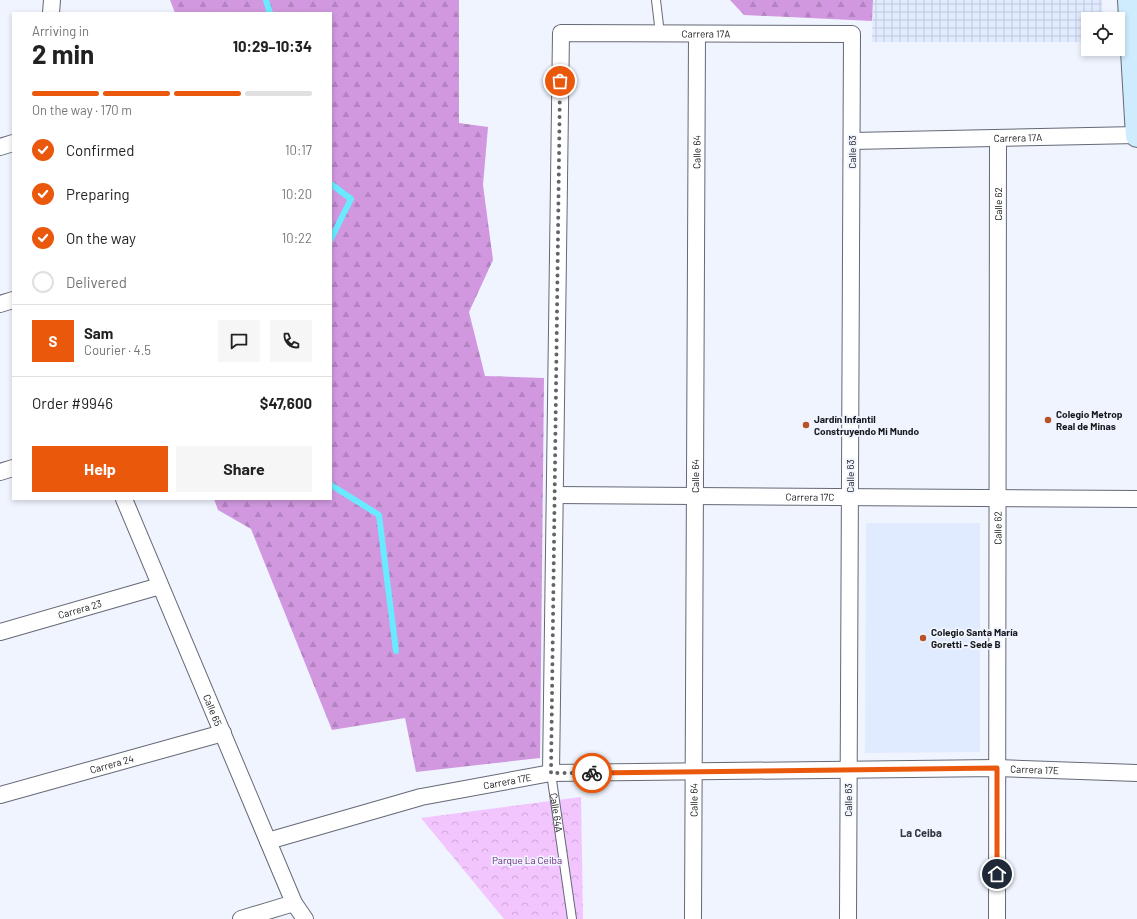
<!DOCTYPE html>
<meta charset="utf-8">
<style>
:root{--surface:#fff;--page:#f6f6f6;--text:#222;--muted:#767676;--line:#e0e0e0;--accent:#ea580c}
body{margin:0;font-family:Barlow,sans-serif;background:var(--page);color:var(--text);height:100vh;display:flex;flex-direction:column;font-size:15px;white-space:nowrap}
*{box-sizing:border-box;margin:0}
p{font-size:13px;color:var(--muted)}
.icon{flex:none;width:22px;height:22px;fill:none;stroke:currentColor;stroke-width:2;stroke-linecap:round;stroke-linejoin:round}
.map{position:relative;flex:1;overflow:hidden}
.sheet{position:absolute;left:12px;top:12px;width:320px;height:488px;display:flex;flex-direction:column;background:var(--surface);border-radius:0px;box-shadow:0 2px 6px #0003}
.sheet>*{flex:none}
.fabs{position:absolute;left:1081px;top:12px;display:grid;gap:8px}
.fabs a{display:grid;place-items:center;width:44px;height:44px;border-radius:0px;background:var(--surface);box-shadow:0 2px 6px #0003;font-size:20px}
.pin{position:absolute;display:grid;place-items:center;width:34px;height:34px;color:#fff;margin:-17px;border:2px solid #fff;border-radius:50%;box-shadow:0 1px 4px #0007}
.courier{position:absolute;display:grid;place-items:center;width:40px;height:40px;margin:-20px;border:3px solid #ea580c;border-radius:50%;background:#fff;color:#222;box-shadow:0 1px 5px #0007}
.overview em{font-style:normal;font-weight:700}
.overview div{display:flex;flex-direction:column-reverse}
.overview{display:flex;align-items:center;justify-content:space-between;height:68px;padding:0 20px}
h1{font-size:26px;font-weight:700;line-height:30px}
.bar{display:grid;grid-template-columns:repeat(4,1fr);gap:6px 4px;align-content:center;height:48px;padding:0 20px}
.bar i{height:5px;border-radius:3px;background:var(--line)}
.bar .selected{background:var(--accent)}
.bar p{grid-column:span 4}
.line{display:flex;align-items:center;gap:10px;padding:0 20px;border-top:1px solid var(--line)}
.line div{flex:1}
.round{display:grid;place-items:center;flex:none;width:42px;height:42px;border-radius:0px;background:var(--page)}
ol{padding:0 20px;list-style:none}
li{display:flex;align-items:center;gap:12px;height:44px}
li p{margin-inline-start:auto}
li .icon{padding:4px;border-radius:50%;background:var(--accent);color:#fff;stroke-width:4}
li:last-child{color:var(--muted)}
li i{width:22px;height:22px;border:2px solid var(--line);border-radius:50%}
.action{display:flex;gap:8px;margin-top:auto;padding:8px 20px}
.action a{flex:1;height:46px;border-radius:0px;background:var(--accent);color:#fff;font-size:16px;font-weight:700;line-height:46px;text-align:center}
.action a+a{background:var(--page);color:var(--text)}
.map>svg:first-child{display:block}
.built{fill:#e1ebff}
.industrial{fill:url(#industrial-grid)}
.forest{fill:url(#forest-firs)}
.park{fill:url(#park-crowns)}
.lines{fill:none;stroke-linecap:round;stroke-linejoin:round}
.stream{stroke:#69eaff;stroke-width:6}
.service-casing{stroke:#646975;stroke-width:10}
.minor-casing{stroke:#646975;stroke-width:18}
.secondary-casing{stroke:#646975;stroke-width:24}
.service{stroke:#fff;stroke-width:8}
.minor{stroke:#fff;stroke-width:16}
.secondary{stroke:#ceecfd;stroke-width:22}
.done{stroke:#61646b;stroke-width:4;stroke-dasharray:0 7.2}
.route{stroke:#ea580c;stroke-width:5}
.poi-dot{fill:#b85226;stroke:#eff4ff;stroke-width:1.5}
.labels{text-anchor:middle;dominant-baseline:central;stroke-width:3.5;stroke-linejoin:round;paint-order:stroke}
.street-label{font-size:10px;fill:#15171b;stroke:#eff4ff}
.poi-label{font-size:10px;font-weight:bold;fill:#15171b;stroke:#eff4ff;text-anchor:start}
.park-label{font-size:10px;fill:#631f73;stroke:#eff4ff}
.neighbourhood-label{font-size:11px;font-weight:bold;fill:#313640;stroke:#eff4ff}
</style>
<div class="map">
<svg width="1137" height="919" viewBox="0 0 1137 919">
<defs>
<pattern id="industrial-grid" width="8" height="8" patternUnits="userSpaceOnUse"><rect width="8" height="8" fill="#e1ebff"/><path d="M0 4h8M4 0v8" fill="none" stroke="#c0c9da"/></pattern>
<pattern id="forest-firs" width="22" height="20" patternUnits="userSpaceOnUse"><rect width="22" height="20" fill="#d198e0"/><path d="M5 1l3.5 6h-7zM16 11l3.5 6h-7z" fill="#b382c0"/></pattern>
<pattern id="park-crowns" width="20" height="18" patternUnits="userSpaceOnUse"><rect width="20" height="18" fill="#f3c5ff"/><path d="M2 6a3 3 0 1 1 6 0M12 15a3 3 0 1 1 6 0" fill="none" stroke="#cfa8da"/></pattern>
</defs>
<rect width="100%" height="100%" fill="#eff4ff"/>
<path class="built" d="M866 523H980V752L865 753Z"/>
<path class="industrial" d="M873 0H1102L1103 19H1088V42H872Z"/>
<path class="forest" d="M170 0H459V123L488 127 483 185 493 260 469 312 485 376 544 378 540 758 416 772 405 718 332 730 251 529 218 510 214 499H331V13H175Z
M730 0H873L872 21 744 15Z"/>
<path class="park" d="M581 797 583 919H504L421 818Z"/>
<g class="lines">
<path class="stream" d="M266 0 270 13
M331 184 351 199 331 239
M331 485 379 515 396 651"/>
<g class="service-casing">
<g id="service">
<path d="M656 0 660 34"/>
<path id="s1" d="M551 773 572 919"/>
</g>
</g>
<g class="minor-casing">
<g id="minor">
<path d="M51 13 52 0"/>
<path id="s2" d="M852 141 1137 135"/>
<path d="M0 147 13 143"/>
<path d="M0 304 13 300"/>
<path d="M0 472 13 468"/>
<path id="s3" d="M555 495 1137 499"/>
<path id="s4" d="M124 499 294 903 305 919"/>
<path id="s5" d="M0 632 160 586"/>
<path id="s6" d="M551 773 561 33 852 34 848 919"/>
<path id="s7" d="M0 795 223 733"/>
<path id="s8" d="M268 841 421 797 551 773 997 768 1137 773"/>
<path d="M241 919 294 903"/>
<path id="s9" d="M693 919 697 34"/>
<path id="s10" d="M997 919 998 138"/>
</g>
</g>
<g class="secondary-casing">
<path id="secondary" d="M1129 0 1137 136"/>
</g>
<use href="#service" class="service"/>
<use href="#minor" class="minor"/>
<use href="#secondary" class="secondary"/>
</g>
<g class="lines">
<path class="done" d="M560 81 551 773H592"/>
<path class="route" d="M592 773 997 768V874"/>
</g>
<g class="poi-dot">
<circle cx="1048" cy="420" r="4"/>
<circle cx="806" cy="425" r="4"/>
<circle cx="923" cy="638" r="4"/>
</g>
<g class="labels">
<g class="street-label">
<text stroke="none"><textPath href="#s6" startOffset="885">Carrera 17A</textPath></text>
<text stroke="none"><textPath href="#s2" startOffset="166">Carrera 17A</textPath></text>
<text stroke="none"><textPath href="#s9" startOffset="767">Calle 64</textPath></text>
<text transform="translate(852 152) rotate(-90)">Calle 63</text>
<text stroke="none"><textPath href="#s10" startOffset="715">Calle 62</textPath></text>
<text stroke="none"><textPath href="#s9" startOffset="443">Calle 64</textPath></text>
<text transform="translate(850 476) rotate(-90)">Calle 63</text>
<text stroke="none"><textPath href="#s3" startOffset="255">Carrera 17C</textPath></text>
<text stroke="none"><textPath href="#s10" startOffset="391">Calle 62</textPath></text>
<text stroke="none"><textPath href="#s5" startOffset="83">Carrera 23</textPath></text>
<text stroke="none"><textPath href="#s4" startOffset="229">Calle 65</textPath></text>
<text stroke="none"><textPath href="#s7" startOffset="116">Carrera 24</textPath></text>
<text stroke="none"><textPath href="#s8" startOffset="775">Carrera 17E</textPath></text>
<text stroke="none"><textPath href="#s8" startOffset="247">Carrera 17E</textPath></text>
<text stroke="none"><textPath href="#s9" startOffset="119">Calle 64</textPath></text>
<text transform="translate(848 800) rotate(-90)">Calle 63</text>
<text stroke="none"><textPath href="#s1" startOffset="40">Calle 64A</textPath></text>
</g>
<g class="poi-label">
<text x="1056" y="414">Colegio Metrop<tspan x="1056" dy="12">Real de Minas</tspan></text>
<text x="814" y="419">Jardín Infantil<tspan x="814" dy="12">Construyendo Mi Mundo</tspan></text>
<text x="931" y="632">Colegio Santa María<tspan x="931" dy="12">Goretti - Sede B</tspan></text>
</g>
<g class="park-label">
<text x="527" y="860">Parque La Ceiba</text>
</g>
<g class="neighbourhood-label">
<text x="921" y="832">La Ceiba</text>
</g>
</g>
</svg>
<div class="fabs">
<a><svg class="icon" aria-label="locate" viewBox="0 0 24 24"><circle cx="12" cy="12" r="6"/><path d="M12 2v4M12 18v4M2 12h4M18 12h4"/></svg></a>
</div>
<div class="pin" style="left:560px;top:81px;background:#ea580c"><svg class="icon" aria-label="bag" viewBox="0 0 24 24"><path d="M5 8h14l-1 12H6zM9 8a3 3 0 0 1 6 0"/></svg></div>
<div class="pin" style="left:997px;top:874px;background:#1f2937"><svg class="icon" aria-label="home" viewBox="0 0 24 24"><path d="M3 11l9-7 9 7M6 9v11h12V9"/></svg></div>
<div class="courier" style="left:592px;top:773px"><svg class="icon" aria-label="bike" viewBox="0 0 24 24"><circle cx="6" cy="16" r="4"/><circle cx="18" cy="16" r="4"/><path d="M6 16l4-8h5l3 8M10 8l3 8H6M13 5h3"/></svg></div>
<section class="sheet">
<div class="overview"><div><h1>2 min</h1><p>Arriving in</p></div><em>10:29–10:34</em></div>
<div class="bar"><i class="selected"></i><i class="selected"></i><i class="selected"></i><i></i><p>On the way · 170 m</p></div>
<ol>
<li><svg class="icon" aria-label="check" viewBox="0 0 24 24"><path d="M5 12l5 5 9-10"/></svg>Confirmed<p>10:17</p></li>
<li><svg class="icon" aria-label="check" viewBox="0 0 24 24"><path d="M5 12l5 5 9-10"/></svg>Preparing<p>10:20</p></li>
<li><svg class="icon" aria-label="check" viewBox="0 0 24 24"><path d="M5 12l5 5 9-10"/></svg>On the way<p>10:22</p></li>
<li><i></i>Delivered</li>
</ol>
<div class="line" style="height:72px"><b class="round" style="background:var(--accent);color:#fff">S</b><div><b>Sam</b><p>Courier · 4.5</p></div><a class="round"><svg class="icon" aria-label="chat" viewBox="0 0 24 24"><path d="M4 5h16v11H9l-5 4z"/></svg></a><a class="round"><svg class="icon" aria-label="phone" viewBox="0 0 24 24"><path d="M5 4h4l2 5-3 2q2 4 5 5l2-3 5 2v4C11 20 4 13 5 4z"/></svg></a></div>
<div class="line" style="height:52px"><div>Order #9946</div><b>$47,600</b></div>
<div class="action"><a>Help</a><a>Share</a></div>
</section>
</div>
